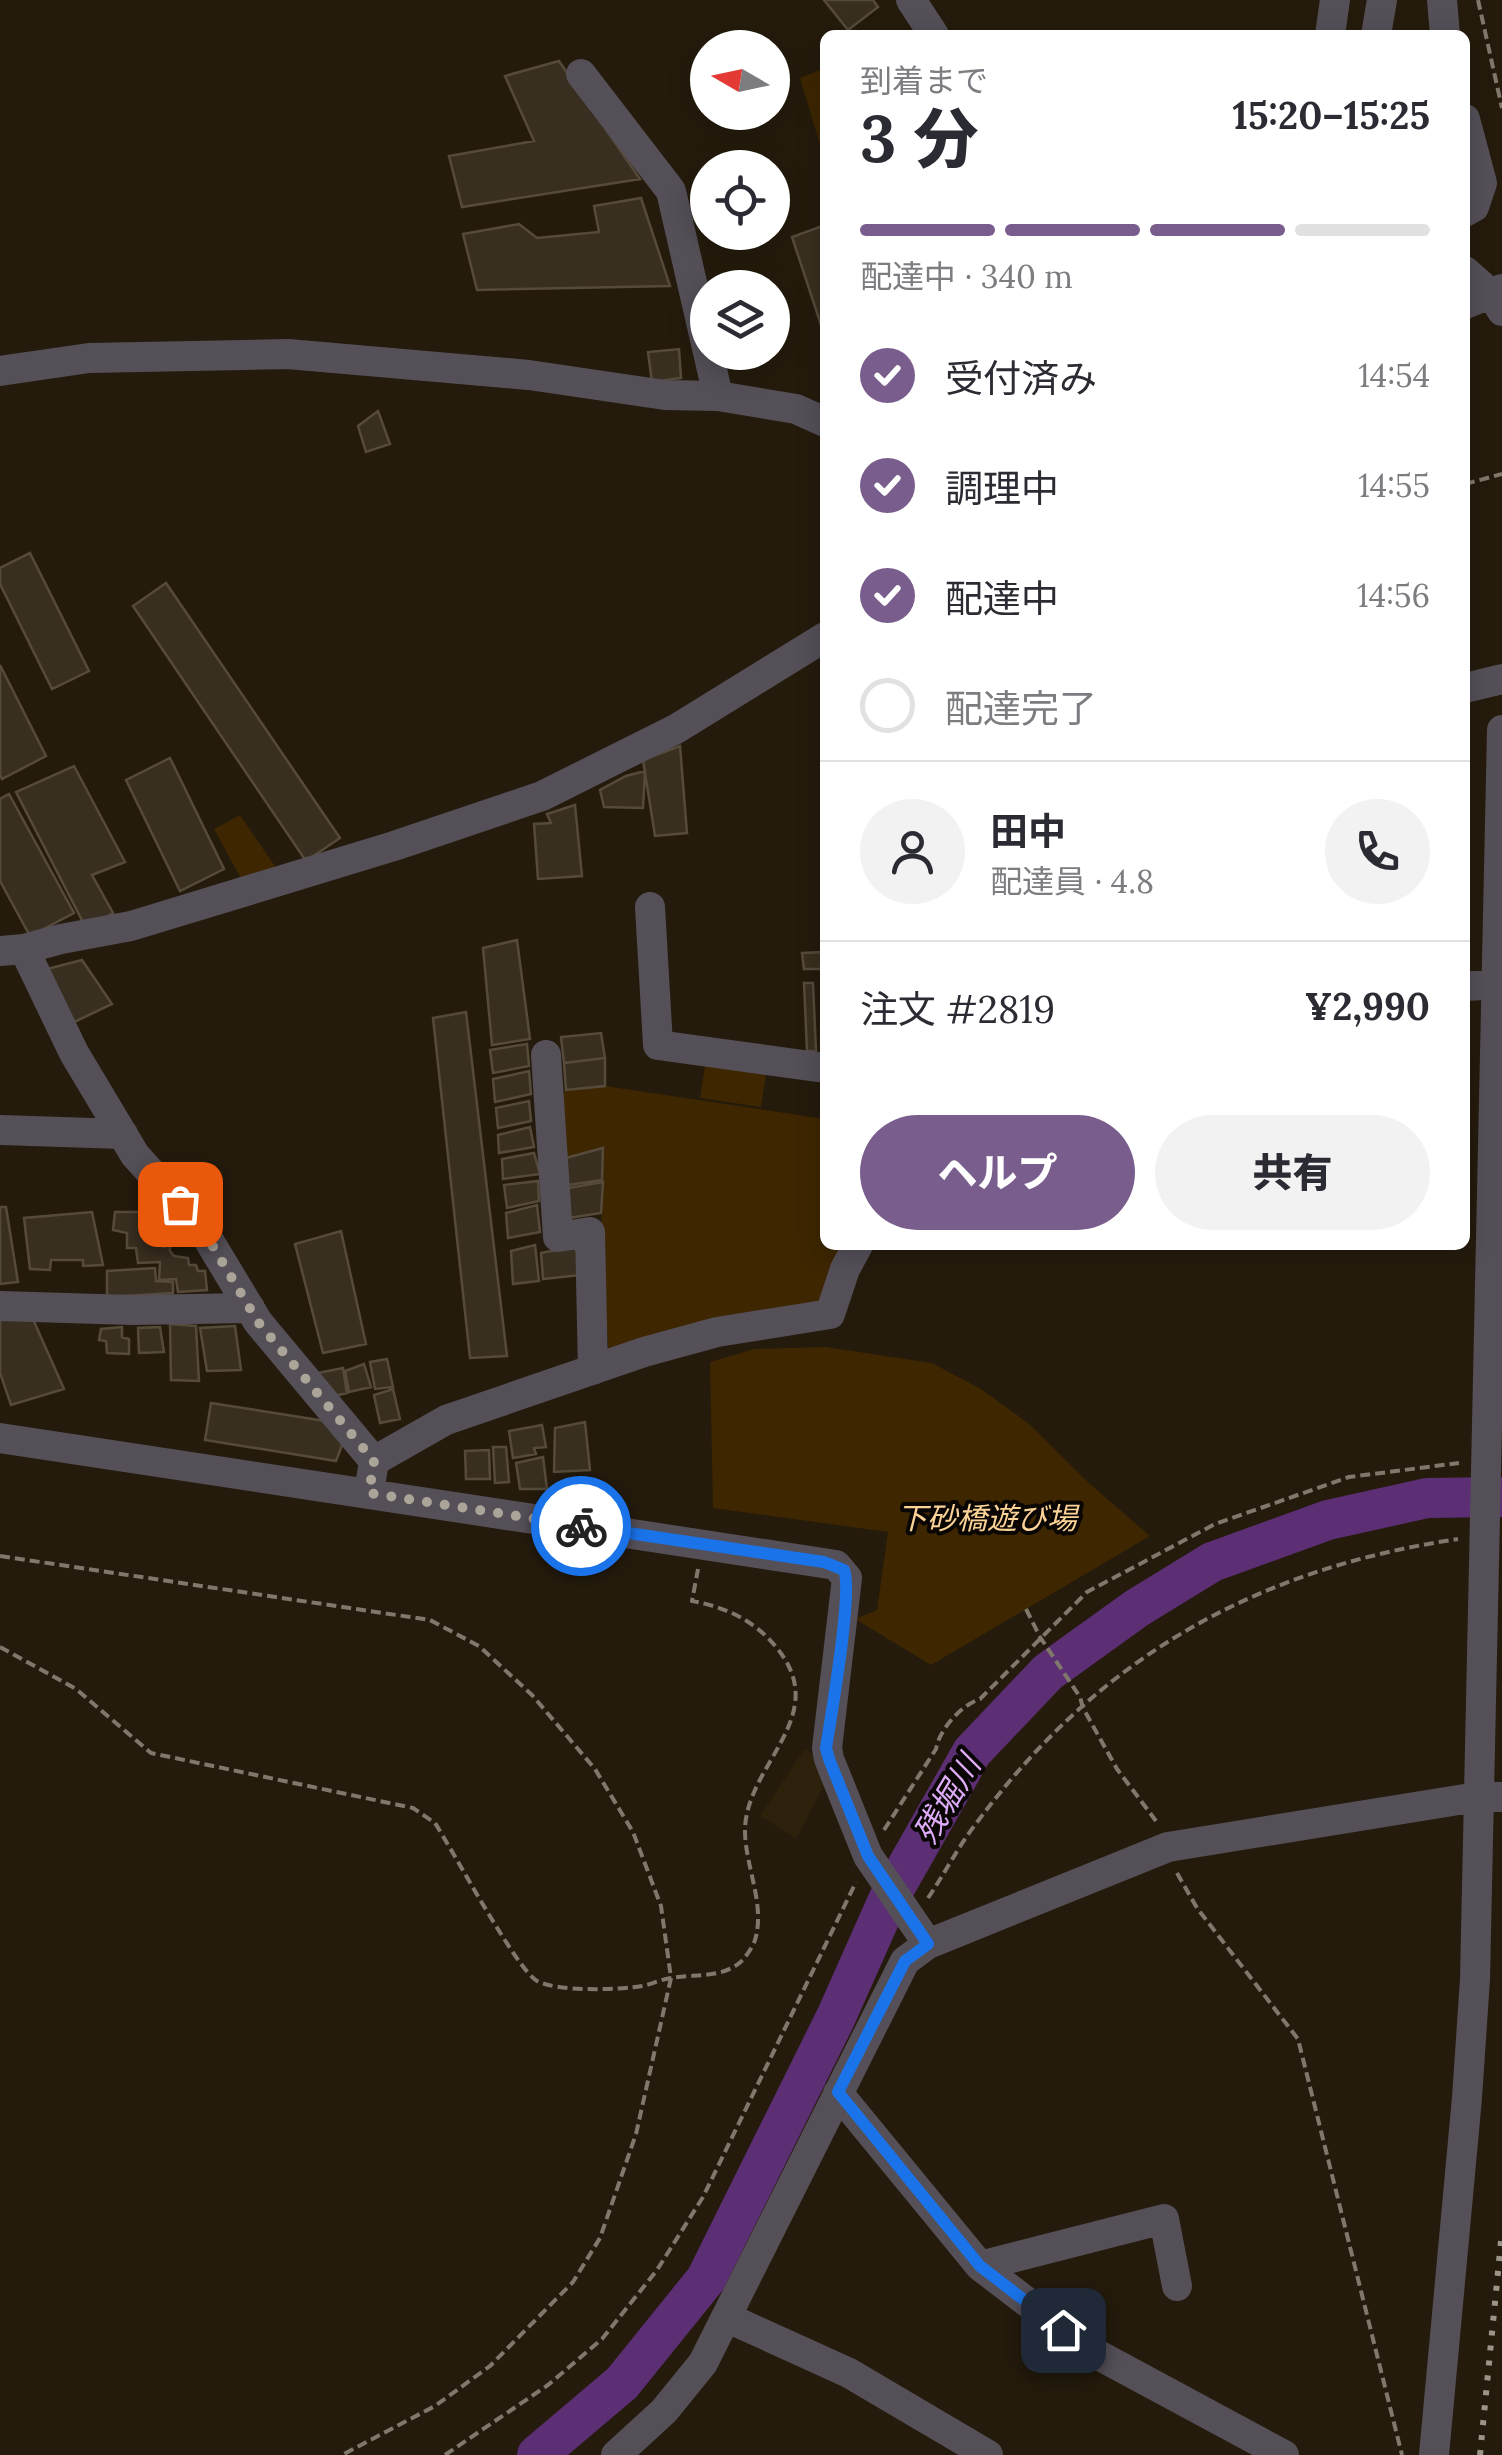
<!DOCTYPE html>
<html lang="ja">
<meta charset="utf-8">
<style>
:root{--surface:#fff;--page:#f2f2f3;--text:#2b2b33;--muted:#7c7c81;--line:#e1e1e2;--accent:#795d8c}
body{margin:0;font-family:Lora,"Noto Sans JP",serif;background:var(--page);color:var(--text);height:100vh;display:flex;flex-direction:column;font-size:38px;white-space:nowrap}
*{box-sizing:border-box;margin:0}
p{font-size:32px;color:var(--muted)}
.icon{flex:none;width:55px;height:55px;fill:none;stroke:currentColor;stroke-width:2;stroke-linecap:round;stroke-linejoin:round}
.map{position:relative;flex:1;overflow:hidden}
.panel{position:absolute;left:820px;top:30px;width:650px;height:1220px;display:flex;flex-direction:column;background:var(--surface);border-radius:15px;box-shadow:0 5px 25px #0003}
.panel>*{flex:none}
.needle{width:65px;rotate:279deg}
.buttons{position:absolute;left:690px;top:30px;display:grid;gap:20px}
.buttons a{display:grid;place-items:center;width:100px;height:100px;border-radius:50%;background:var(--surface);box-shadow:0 5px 25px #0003;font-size:50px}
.pin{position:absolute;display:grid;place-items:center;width:85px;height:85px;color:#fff;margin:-42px;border-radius:20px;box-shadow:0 5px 15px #0006}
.courier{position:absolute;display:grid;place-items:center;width:100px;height:100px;margin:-50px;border:8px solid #1a73e8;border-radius:50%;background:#fff;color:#222;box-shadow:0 2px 12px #0007}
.head em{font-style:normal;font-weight:800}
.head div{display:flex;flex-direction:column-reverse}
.head{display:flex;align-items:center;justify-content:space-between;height:170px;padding:0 40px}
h1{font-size:65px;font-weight:800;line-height:75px}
.bar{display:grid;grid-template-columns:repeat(4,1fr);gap:15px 10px;align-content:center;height:120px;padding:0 40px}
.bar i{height:12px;border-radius:8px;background:var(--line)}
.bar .on{background:var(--accent)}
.bar p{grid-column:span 4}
.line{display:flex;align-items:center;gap:25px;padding:0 40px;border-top:2px solid var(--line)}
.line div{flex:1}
.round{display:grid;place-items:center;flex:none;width:105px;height:105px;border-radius:52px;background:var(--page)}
ol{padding:0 40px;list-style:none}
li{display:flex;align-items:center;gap:30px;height:110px}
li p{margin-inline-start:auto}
li .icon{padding:10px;border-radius:50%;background:var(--accent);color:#fff;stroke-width:4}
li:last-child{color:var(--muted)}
li i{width:55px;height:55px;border:5px solid var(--line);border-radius:50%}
.cta{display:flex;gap:20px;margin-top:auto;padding:20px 40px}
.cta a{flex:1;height:115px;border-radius:60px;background:var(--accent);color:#fff;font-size:40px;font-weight:800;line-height:115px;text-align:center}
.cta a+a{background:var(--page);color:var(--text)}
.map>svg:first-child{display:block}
.built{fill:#2e210c}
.green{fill:#3d2600}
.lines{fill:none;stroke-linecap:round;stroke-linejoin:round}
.river{stroke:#5c2e73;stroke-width:40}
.building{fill:#392f20;stroke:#564b3b;stroke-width:2.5}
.path{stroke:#80786b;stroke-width:4;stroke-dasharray:10 5;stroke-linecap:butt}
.minor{stroke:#555058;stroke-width:30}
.rail{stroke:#9b9488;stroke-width:6;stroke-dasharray:5 10;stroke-linecap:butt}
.done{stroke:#aba498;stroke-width:10;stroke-dasharray:0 18}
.route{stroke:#1a73e8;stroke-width:12}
.labels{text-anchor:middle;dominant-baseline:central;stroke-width:8;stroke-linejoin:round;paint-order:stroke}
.park-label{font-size:30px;font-style:italic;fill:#fcd396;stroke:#0a0603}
.water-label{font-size:32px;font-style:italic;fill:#deabf9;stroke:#0a0603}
</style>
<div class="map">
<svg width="1502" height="2455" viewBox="0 0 1502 2455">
<rect width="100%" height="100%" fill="#241b0c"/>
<path class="built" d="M805 1748 821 1759 826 1782 796 1839 760 1816Z"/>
<path class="green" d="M825 68V150L822 151 800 78Z
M240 815 279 872 244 884 214 829Z
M706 1059 767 1068 761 1107 700 1098Z
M605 1086 825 1119V1245H853L829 1308 609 1364 601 1213 603 1149 566 1158 560 1092Z
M826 1347 932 1363 981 1389 1028 1423 1089 1483 1150 1536 931 1665 855 1619 877 1610 888 1532 713 1508 710 1362 754 1349Z"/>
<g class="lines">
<path class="river" d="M537 2455 622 2383 706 2279 836 2017 888 1900 972 1752 1048 1672 1137 1608 1212 1562 1328 1520 1427 1498 1502 1497"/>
</g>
<path class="building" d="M824 0H873L878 7 848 30Z
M559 61 640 179 462 207 449 156 534 141 505 76Z
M641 198 670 286 477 290 463 234 519 224 537 238 599 232 594 206Z
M825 225V337L792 237Z
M679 349 681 378 652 382 648 352Z
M378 411 390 444 366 452 358 426Z
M30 553 89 671 52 689 0 584V568Z
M166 583 340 838 306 861 133 606Z
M0 665 46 756 2 779 0 775Z
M680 746 687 833 655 836 643 760Z
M170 758 224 869 180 891 126 780Z
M74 766 125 862 92 875 113 913 86 928 16 792Z
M645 771 643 808 604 807 600 790 626 776Z
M9 794 74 913 30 936 0 881V799Z
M575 805 582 876 538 879 534 824 551 823 547 814Z
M517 940 530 1039 492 1045 483 948Z
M825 952V969H804L802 953Z
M82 960 112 1004 68 1025 39 971Z
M804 983H813L816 1051H807Z
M466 1012 507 1356 470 1358 433 1018Z
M601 1033 605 1058 564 1063 561 1037Z
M527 1044 529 1066 493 1073 490 1050Z
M605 1058V1086L566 1090 564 1063Z
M529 1071 531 1094 495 1102 493 1079Z
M529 1101 531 1121 498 1128 496 1108Z
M530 1127 534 1147 499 1153 498 1135Z
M603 1148 602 1180 568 1185 566 1158Z
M534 1153 540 1174 503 1179 502 1159Z
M538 1181 539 1201 507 1208 504 1185Z
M603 1182 601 1213 569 1218 568 1188Z
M537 1205 540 1232 508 1238 506 1213Z
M0 1207H6L18 1282 0 1284Z
M92 1212 103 1265 83 1266V1260H51L50 1270 30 1269 24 1218Z
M115 1212H139L144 1226H154V1235H164L163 1247 170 1245V1251L174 1256 188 1258 189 1265H196L198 1271H205L207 1290 178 1292 176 1279 159 1280 160 1262 138 1263 136 1248H127V1233L113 1230Z
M341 1231 366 1344 323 1353 295 1244Z
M535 1245 539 1281 513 1284 511 1251Z
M576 1246 581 1275 543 1279 541 1253Z
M155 1268 156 1281 173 1282V1293L107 1297V1271Z
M0 1314 32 1317 64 1389 11 1405 0 1373Z
M170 1324 196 1326 199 1381 171 1380Z
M235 1326 241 1370 207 1371 200 1328Z
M122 1327V1337L129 1339V1354L107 1353 106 1341 99 1340 101 1329Z
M160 1327 164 1352 139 1353 138 1328Z
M387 1359 393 1387 375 1389 370 1362Z
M364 1364 371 1387 349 1392 345 1371Z
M343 1368 347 1393 321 1399 318 1373Z
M393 1389 400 1419 380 1423 374 1395Z
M211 1403 325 1421 344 1440 336 1461 205 1440Z
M585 1422 590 1470 554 1472 555 1428Z
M542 1425 546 1447 534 1448 536 1454 513 1458 509 1431Z
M493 1447H506L509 1482 495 1483Z
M489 1450 490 1479H466L465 1451Z
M543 1457 547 1489H520L516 1463Z"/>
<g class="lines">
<path class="path" d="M1478 0 1502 108
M1465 484 1502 474
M0 1556 430 1620 479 1646 532 1695 595 1769 633 1832 661 1906 671 1978 636 2134 600 2238 573 2282 490 2366 435 2406 342 2455
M1026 1609 1040 1637 1080 1697 1083 1708 1117 1769 1156 1821
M0 1647 76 1689 151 1753 413 1808 435 1823C453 1851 517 1970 537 1981 558 1992 620 1990 642 1986 652 1984 662 1979 672 1978 692 1974 720 1978 738 1964 744 1960 753 1947 755 1940 766 1904 744 1864 745 1828 748 1762 833 1715 776 1647 755 1621 726 1607 692 1601L698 1569
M884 1830 936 1749C939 1730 961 1705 980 1699L1087 1592 1215 1524 1349 1477 1459 1463
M1177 1873 1197 1908 1298 2039 1402 2455
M928 1898C945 1873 959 1845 978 1821 1101 1656 1256 1569 1458 1539
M445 2455 548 2385 602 2339 657 2270 703 2197 856 1882"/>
<path class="minor" d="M911 0 934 35
M1442 0 1445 35
M1330 35 1335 0
M1376 35 1382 0
M581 74 671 191 718 396
M1465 119 1482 183 1474 207 1465 212
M1465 271 1492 295 1502 311
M1465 304 1502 289
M0 371 89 358 288 354 529 375 665 395 718 396 796 409 825 422
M1465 688 1502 679
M650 907 658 1045 825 1068
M24 949 74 1053 135 1155 202 1229 258 1322 374 1461
M0 951 24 949 61 939 131 926 394 846 542 796 676 729 825 637
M1465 986 1502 984
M546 1055 558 1237 590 1232 593 1370
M0 1130 123 1134
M0 1306 132 1310 250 1308
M0 1438 836 1565 847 1578 827 1748 829 1759 868 1856 928 1944
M371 1480 374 1461 446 1420 644 1352 717 1332 830 1314 845 1269 858 1245
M838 2093 980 2266 1091 2351 1284 2455
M980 2266 1164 2219 1177 2286
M728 2318 849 2373 988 2455
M616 2455 664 2411 703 2363 905 1961 928 1944 1168 1847 1477 1797H1502
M1434 2455 1467 2098 1475 1979 1502 730"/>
<path class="rail" d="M1480 2455 1502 2231"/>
</g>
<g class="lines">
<path class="done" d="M180 1204 202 1228 258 1322 374 1461 369 1493 581 1526"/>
<path class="route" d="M581 1526 824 1562 844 1570C853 1592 831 1716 826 1748L829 1759 868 1856 928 1944 905 1961 838 2092 980 2266 1063 2330"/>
</g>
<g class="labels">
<g class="park-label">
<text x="987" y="1518">下砂橋遊び場</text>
</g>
<g class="water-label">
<text transform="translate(947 1799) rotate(-59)">残堀川</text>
</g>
</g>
</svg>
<div class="buttons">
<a><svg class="needle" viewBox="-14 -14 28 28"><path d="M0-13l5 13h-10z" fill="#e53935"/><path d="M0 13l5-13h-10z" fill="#7c7c81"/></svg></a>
<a><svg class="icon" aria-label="locate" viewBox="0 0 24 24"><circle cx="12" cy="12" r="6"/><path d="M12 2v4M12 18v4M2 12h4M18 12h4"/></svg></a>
<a><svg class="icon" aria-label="layers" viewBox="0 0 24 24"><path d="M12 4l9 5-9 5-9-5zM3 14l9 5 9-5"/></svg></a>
</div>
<div class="pin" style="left:180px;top:1204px;background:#ea580c"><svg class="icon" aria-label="bag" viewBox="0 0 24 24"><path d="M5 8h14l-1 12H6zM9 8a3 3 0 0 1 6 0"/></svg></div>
<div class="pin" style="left:1063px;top:2330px;background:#1f2937"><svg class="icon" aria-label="home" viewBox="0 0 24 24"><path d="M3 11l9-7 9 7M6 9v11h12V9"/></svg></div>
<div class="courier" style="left:581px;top:1526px"><svg class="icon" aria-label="bike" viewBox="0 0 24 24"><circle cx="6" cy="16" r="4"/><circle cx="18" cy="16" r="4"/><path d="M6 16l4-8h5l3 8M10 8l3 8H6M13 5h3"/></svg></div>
<section class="panel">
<div class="head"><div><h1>3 分</h1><p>到着まで</p></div><em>15:20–15:25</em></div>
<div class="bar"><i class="on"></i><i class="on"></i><i class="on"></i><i></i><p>配達中 · 340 m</p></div>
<ol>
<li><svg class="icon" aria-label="check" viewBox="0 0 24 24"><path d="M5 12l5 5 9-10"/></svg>受付済み<p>14:54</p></li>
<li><svg class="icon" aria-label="check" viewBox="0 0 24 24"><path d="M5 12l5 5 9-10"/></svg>調理中<p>14:55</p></li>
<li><svg class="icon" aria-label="check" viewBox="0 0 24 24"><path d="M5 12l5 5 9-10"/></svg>配達中<p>14:56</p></li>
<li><i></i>配達完了</li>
</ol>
<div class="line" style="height:180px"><a class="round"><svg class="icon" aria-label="person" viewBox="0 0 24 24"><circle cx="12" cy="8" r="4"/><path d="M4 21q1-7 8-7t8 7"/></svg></a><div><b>田中</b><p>配達員 · 4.8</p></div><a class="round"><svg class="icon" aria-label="phone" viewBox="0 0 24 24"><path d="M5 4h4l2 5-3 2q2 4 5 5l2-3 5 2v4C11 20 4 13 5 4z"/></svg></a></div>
<div class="line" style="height:130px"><div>注文 #2819</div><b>¥2,990</b></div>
<div class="cta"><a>ヘルプ</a><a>共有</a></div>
</section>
</div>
